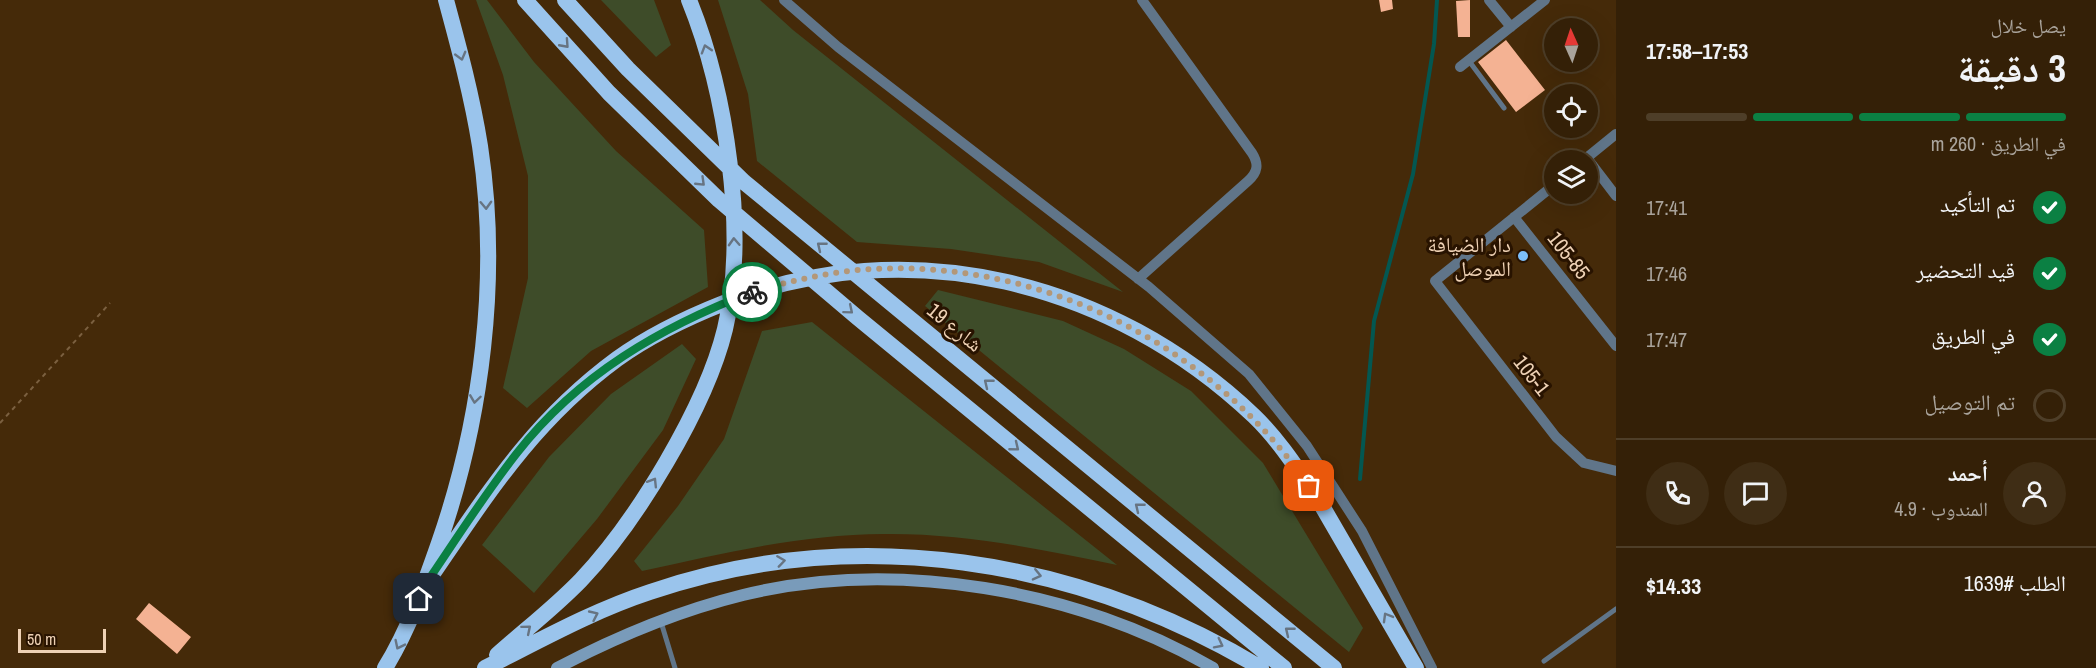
<!DOCTYPE html>
<html lang="ar">
<meta charset="utf-8">
<style>
:root{--surface:#342007;--page:#3f2d15;--text:#f1f3f6;--muted:#a9a39b;--line:#4e3e28;--accent:#0b8043}
body{margin:0;font-family:"Archivo Narrow","Noto Naskh Arabic",sans-serif;background:var(--page);color:var(--text);direction:rtl;height:100vh;display:flex;flex-direction:column;font-size:22px;white-space:nowrap}
*{box-sizing:border-box;margin:0}
p{font-size:20px;color:var(--muted)}
.icon{flex:none;width:33px;height:33px;fill:none;stroke:currentColor;stroke-width:2;stroke-linecap:round;stroke-linejoin:round}
.map{position:relative;flex:1;overflow:hidden;direction:ltr}
.sheet{display:flex;flex-direction:column;background:var(--surface);width:480px}
.sheet>*{flex:none}
.needle{width:39px;rotate:357deg}
.fabs{position:absolute;left:1544px;top:18px;display:grid;gap:12px}
.fabs a{display:grid;place-items:center;width:54px;height:54px;border-radius:50%;background:var(--surface);box-shadow:0 6px 24px #0002,0 0 0 2px var(--line);font-size:30px}
.scale{position:absolute;left:18px;bottom:15px;width:88px;box-sizing:border-box;padding-left:6px;border:3px solid #eed1b4;border-top:0;font-size:16px;line-height:21px;white-space:nowrap;color:#eed1b4;-webkit-text-stroke:4px #281300;paint-order:stroke}
.pin{position:absolute;display:grid;place-items:center;width:51px;height:51px;color:#fff;margin:-26px;border-radius:12px;box-shadow:0 3px 9px #0006}
.courier{position:absolute;display:grid;place-items:center;width:60px;height:60px;margin:-30px;border:4px solid #0b8043;border-radius:50%;background:#fff;color:#222;box-shadow:0 2px 8px #0007}
.overview em{font-style:normal;font-weight:700}
.overview div{display:flex;flex-direction:column-reverse}
.overview{display:flex;align-items:center;justify-content:space-between;height:102px;padding:0 30px}
h1{font-size:39px;font-weight:700;line-height:45px}
.bar{display:grid;grid-template-columns:repeat(4,1fr);gap:9px 6px;align-content:center;height:72px;padding:0 30px}
.bar i{height:8px;border-radius:4px;background:var(--line)}
.bar .active{background:var(--accent)}
.bar p{grid-column:span 4}
.line{display:flex;align-items:center;gap:15px;padding:0 30px;border-top:2px solid var(--line)}
.line div{flex:1}
.round{display:grid;place-items:center;flex:none;width:63px;height:63px;border-radius:32px;background:var(--page)}
ol{padding:0 30px;list-style:none}
li{display:flex;align-items:center;gap:18px;height:66px}
li p{margin-inline-start:auto}
li .icon{padding:6px;border-radius:50%;background:var(--accent);color:#fff;stroke-width:4}
li:last-child{color:var(--muted)}
li i{width:33px;height:33px;border:3px solid var(--line);border-radius:50%}
main{display:flex;flex:1;min-height:0}
.map>svg:first-child{display:block}
.green{fill:#3e4c29}
.lines{fill:none;stroke-linecap:round;stroke-linejoin:round}
.stream{stroke:#035751;stroke-width:4}
.building{fill:#f4b293}
.path{stroke:#7b6040;stroke-width:2;stroke-dasharray:4.5 4.5;stroke-linecap:butt}
.service{stroke:#607589;stroke-width:5}
.minor{stroke:#607589;stroke-width:10}
.secondary{stroke:#799bba;stroke-width:12}
.trunk{stroke:#9ac4ec;stroke-width:16}
.oneway{stroke:#677482}
.done{stroke:#b39778;stroke-width:6;stroke-dasharray:0 10.8}
.route{stroke:#0b8043;stroke-width:8}
.poi-dot{fill:#7cbef9;stroke:#281300;stroke-width:2}
.labels{text-anchor:middle;dominant-baseline:central;stroke-width:6;stroke-linejoin:round;paint-order:stroke}
.poi-label{font-size:21px;fill:#eed1b4;stroke:#281300;text-anchor:end}
.street-label{font-size:21px;fill:#eed1b4;stroke:#281300}
</style>
<main>
<section class="sheet">
<div class="overview"><div><h1>3 دقيقة</h1><p>يصل خلال</p></div><em>17:53–17:58</em></div>
<div class="bar"><i class="active"></i><i class="active"></i><i class="active"></i><i></i><p>في الطريق · 260 m</p></div>
<ol>
<li><svg class="icon" aria-label="check" viewBox="0 0 24 24"><path d="M5 12l5 5 9-10"/></svg>تم التأكيد<p>17:41</p></li>
<li><svg class="icon" aria-label="check" viewBox="0 0 24 24"><path d="M5 12l5 5 9-10"/></svg>قيد التحضير<p>17:46</p></li>
<li><svg class="icon" aria-label="check" viewBox="0 0 24 24"><path d="M5 12l5 5 9-10"/></svg>في الطريق<p>17:47</p></li>
<li><i></i>تم التوصيل</li>
</ol>
<div class="line" style="height:108px"><a class="round"><svg class="icon" aria-label="person" viewBox="0 0 24 24"><circle cx="12" cy="8" r="4"/><path d="M4 21q1-7 8-7t8 7"/></svg></a><div><b>أحمد</b><p>المندوب · 4.9</p></div><a class="round"><svg class="icon" aria-label="chat" viewBox="0 0 24 24"><path d="M4 5h16v11H9l-5 4z"/></svg></a><a class="round"><svg class="icon" aria-label="phone" viewBox="0 0 24 24"><path d="M5 4h4l2 5-3 2q2 4 5 5l2-3 5 2v4C11 20 4 13 5 4z"/></svg></a></div>
<div class="line" style="height:78px"><div>الطلب #1639</div><b>$14.33</b></div>
</section>
<div class="map">
<svg width="1616" height="668" viewBox="0 0 1616 668">
<rect width="100%" height="100%" fill="#452a09"/>
<path class="green" d="M476 0H487L534 62 616 151 704 230 708 287 591 351 527 408 503 388 528 278V176L503 75Z
M601 0H654L671 45 656 57Z
M718 0H760L793 30 1123 292 1039 262 951 249 857 242 757 161 748 94Z
M938 290 1063 321 1124 349 1191 391 1263 463 1363 628 1349 652 925 306Z
M812 322 1117 565C1040 549 963 533 884 534 802 534 721 554 642 571L634 561 678 506 724 439 762 331Z
M682 344 696 359 663 430 597 519 534 593 482 545 549 457 611 394Z"/>
<g class="lines">
<path class="stream" d="M1360 479 1374 321 1413 174 1434 44 1437 0"/>
</g>
<path class="building" d="M1379 0H1392L1393 9 1381 12Z
M1470 0V37H1458L1456 1Z
M1506 40 1545 90 1516 112 1478 62Z
M149 603 191 637 177 654 136 619Z"/>
<g class="lines">
<path class="path" d="M0 423 110 303"/>
<path class="service" d="M1469 61 1504 108
M661 622 675 668
M1544 661 1616 609"/>
<path class="minor" d="M784 0 838 47 1149 287 1249 374 1307 446 1362 531 1432 668
M1489 0 1511 27
M1460 67 1545 0
M1587 158 1616 196
M1584 160 1616 134
M1554 185 1435 281 1556 437 1584 463 1616 471
M1514 217 1616 346
M1138 279 1248 181C1258 172 1259 164 1252 153L1142 0"/>
<path class="secondary" d="M557 668C616 637 678 611 743 595 894 558 1079 589 1213 668"/>
<path class="trunk" d="M525 0 609 93 719 200 858 318 1284 668
M565 0 628 69 744 182 1334 668
M425 585C485 498 530 423 617 359 649 336 686 318 724 303 908 230 1112 281 1254 416 1279 440 1298 470 1318 499L1416 668
M497 655C525 630 555 607 581 580 636 522 706 407 725 329 748 233 726 91 689 0
M385 668C409 629 424 586 439 543 482 419 500 277 480 146 472 96 459 48 446 0
M485 668C539 641 592 611 650 592 855 522 1077 558 1261 668"/>
</g>
<defs><path id="oneway-chevron" d="M-2-3.5L2.5 0L-2 3.5" fill="none" stroke-width="1.6" stroke-linecap="round" stroke-linejoin="round" transform="scale(1.5)"/></defs>
<g class="oneway">
<use href="#oneway-chevron" transform="translate(565 44) rotate(48)"/>
<use href="#oneway-chevron" transform="translate(706 49) rotate(-107)"/>
<use href="#oneway-chevron" transform="translate(461 56) rotate(75)"/>
<use href="#oneway-chevron" transform="translate(701 182) rotate(44)"/>
<use href="#oneway-chevron" transform="translate(486 205) rotate(88)"/>
<use href="#oneway-chevron" transform="translate(734 242) rotate(-93)"/>
<use href="#oneway-chevron" transform="translate(821 246) rotate(-141)"/>
<use href="#oneway-chevron" transform="translate(849 310) rotate(40)"/>
<use href="#oneway-chevron" transform="translate(988 383) rotate(-141)"/>
<use href="#oneway-chevron" transform="translate(475 399) rotate(98)"/>
<use href="#oneway-chevron" transform="translate(1015 447) rotate(39)"/>
<use href="#oneway-chevron" transform="translate(653 482) rotate(-58)"/>
<use href="#oneway-chevron" transform="translate(1139 507) rotate(-141)"/>
<use href="#oneway-chevron" transform="translate(781 561) rotate(-8)"/>
<use href="#oneway-chevron" transform="translate(1037 575) rotate(13)"/>
<use href="#oneway-chevron" transform="translate(594 615) rotate(-25)"/>
<use href="#oneway-chevron" transform="translate(1387 617) rotate(-120)"/>
<use href="#oneway-chevron" transform="translate(527 629) rotate(-40)"/>
<use href="#oneway-chevron" transform="translate(1289 631) rotate(-141)"/>
<use href="#oneway-chevron" transform="translate(1219 644) rotate(27)"/>
<use href="#oneway-chevron" transform="translate(399 645) rotate(116)"/>
</g>
<g class="lines">
<path class="done" d="M752 292C791 281 832 271 873 269 1044 260 1212 346 1309 486"/>
<path class="route" d="M419 599 425 585C455 541 484 495 517 453 578 375 661 327 752 292"/>
</g>
<circle class="poi-dot" cx="1523" cy="256" r="6"/>
<g class="labels">
<g class="poi-label">
<text x="1511" y="244">دار الضيافة<tspan x="1511" dy="24">الموصل</tspan></text>
</g>
<g class="street-label">
<text transform="translate(1569 255) rotate(52)">105-85</text>
<text transform="translate(955 327) rotate(39)">شارع 19</text>
<text transform="translate(1532 375) rotate(52)">105-1</text>
</g>
</g>
</svg>
<div class="fabs">
<a><svg class="needle" viewBox="-14 -14 28 28"><path d="M0-13l5 13h-10z" fill="#e53935"/><path d="M0 13l5-13h-10z" fill="#a9a39b"/></svg></a>
<a><svg class="icon" aria-label="locate" viewBox="0 0 24 24"><circle cx="12" cy="12" r="6"/><path d="M12 2v4M12 18v4M2 12h4M18 12h4"/></svg></a>
<a><svg class="icon" aria-label="layers" viewBox="0 0 24 24"><path d="M12 4l9 5-9 5-9-5zM3 14l9 5 9-5"/></svg></a>
</div>
<div class="scale">50 m</div>
<div class="pin" style="left:1309px;top:486px;background:#ea580c"><svg class="icon" aria-label="bag" viewBox="0 0 24 24"><path d="M5 8h14l-1 12H6zM9 8a3 3 0 0 1 6 0"/></svg></div>
<div class="pin" style="left:419px;top:599px;background:#1f2937"><svg class="icon" aria-label="home" viewBox="0 0 24 24"><path d="M3 11l9-7 9 7M6 9v11h12V9"/></svg></div>
<div class="courier" style="left:752px;top:292px"><svg class="icon" aria-label="bike" viewBox="0 0 24 24"><circle cx="6" cy="16" r="4"/><circle cx="18" cy="16" r="4"/><path d="M6 16l4-8h5l3 8M10 8l3 8H6M13 5h3"/></svg></div>
</div>
</main>
